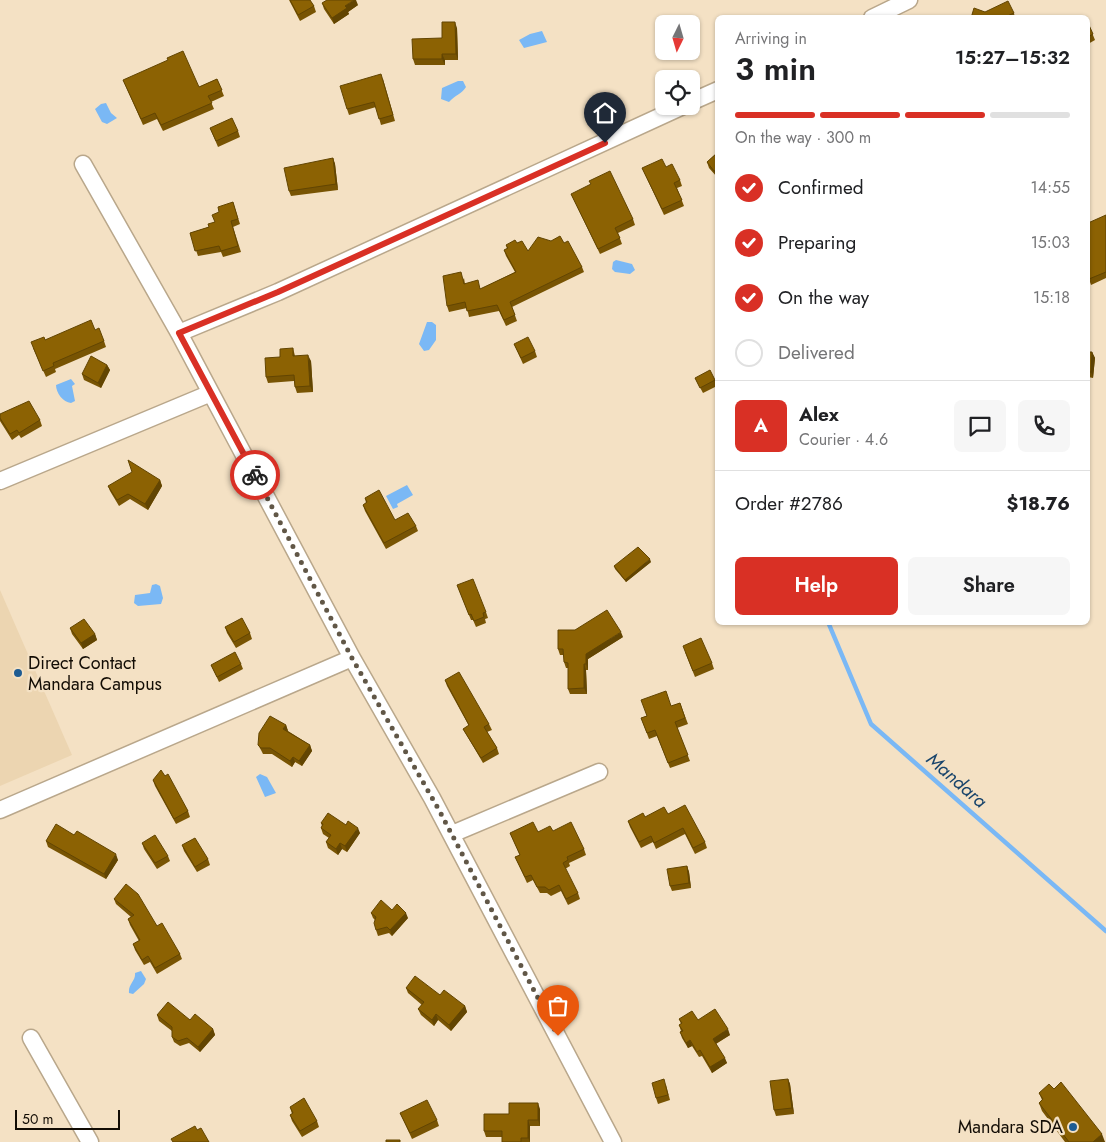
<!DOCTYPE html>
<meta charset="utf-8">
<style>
:root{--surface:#fff;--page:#f6f6f6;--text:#202124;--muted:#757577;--line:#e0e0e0;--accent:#d93025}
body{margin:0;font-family:Jost,sans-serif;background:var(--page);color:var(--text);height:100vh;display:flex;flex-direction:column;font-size:19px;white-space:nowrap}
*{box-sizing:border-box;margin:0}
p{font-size:16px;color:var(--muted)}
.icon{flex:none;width:28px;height:28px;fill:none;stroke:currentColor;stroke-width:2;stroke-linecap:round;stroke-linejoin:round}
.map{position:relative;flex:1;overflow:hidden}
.drawer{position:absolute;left:715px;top:15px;width:375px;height:610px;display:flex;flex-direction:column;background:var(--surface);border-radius:8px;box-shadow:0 1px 4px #0004}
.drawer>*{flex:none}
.needle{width:32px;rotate:185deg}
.tools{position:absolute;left:655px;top:15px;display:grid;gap:10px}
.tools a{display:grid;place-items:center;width:45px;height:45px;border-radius:8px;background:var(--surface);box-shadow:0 1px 4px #0004;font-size:25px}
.scale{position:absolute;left:15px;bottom:12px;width:105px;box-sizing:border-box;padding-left:5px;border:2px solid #120c04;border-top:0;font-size:14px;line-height:18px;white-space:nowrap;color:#120c04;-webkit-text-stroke:4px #f4e1c4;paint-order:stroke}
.pin{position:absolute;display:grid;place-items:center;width:42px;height:42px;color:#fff;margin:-51px -21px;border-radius:50% 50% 50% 0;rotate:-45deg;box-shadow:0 0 5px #0007}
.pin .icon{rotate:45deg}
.courier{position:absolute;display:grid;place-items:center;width:50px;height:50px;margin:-25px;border:4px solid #d93025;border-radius:50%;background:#fff;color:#222;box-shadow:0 1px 6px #0007}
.summary em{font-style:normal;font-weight:600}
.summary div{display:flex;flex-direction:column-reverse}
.summary{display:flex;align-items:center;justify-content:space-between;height:85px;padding:0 20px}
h1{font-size:32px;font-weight:600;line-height:38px}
.bar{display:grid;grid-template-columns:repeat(4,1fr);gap:8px 5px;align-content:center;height:60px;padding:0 20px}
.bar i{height:6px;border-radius:4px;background:var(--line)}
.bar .on{background:var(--accent)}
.bar p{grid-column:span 4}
.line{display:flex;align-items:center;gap:12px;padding:0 20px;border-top:1px solid var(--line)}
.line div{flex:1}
.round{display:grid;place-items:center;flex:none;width:52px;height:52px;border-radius:8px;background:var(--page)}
ol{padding:0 20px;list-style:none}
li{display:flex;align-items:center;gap:15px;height:55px}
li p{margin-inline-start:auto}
li .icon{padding:5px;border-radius:50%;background:var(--accent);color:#fff;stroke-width:4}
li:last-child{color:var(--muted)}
li i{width:28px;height:28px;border:2px solid var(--line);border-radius:50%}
.button{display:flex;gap:10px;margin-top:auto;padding:10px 20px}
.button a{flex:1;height:58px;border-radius:8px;background:var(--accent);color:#fff;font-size:20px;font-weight:600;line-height:58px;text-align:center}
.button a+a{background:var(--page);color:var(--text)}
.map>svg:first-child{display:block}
.built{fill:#ecd5b1}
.water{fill:#7ab8f5}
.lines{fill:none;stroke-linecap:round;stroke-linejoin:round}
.stream{stroke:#7ab8f5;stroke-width:4.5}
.minor-casing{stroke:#b9a78b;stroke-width:19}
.minor{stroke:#fff;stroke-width:16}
.wall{fill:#785403}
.shaded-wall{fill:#624502}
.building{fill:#8c6203;stroke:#624502}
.done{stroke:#615747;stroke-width:5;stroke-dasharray:0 9}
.route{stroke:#d93025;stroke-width:6}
.poi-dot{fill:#1e5c92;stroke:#f4e1c4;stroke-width:2}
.labels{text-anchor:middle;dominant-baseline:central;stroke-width:4.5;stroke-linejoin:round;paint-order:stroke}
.poi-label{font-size:18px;fill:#120c04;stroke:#f4e1c4;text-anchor:start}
.water-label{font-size:19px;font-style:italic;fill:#18446b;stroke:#f4e1c4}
</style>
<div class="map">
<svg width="1106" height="1142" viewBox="0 0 1106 1142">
<rect width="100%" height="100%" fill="#f4e1c4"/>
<path class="built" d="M0 590 72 755 0 786Z"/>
<path class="water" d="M542 31 547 42 524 48 519 40 530 34Z
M458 81H463L466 87C462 94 455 95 449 102L441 99 442 88Z
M106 103 111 113 117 118 107 124 102 122 95 109 101 104Z
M616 260 632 264 635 270 630 274 615 272 612 269 613 262Z
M427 322H432L436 325V340L429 350 424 351 419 344Z
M71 379 75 384 72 386 75 401 71 403C63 402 56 393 56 385Z
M407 485 413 495 397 504 398 507 393 509 386 496Z
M156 584 160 586 163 598 161 604 138 606 134 603 135 595 150 593 152 585Z
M260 774 267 777 276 793 265 797 256 777Z
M141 971 146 979 144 984 133 994 129 993C128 984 136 981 135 973Z"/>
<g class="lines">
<path class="stream" d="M828 622 871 724 1106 931"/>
<g class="minor-casing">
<path id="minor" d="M872 18 909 0
M691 102 718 90
M83 164 179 333 352 658 432 798 613 1142
M179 333 278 292 683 106
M0 481 211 393
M0 810 352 658
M452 834 599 772
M31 1038 90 1142"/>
</g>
<use href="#minor" class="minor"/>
</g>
<path class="wall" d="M289 0 314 6 316 12 300 21Z
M322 3 358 5 348 12 349 14 334 24 324 9Z
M985 12 1014 13 1015 18H971Z
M1088 23 1095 40 1088 44Z
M457 28 458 60H445V65H415L413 59 442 38Z
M217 79 224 96 211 102 214 109 163 131 157 119 143 125 123 80 199 87Z
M383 79 395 121 381 125 376 107 349 115 347 109Z
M210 128 238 131 240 137 218 147Z
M717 153V177L709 168 707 162Z
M333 158 335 164 338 190 291 196 289 191Z
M666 167 680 180 682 186 677 188 684 206 664 215 642 168Z
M571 194 633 219 635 225 618 233 622 244 600 254Z
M233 202 240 224 233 227 241 252 223 257 221 252 198 256 190 233 209 227 215 222 219 212Z
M1106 215V278L1091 285 1088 276Z
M551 241 564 243 582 267 584 272 512 307 517 321 506 326 499 311 469 317 467 308 449 312 447 306 464 278 465 284 481 289 515 272 506 256 504 250 507 249 506 245 517 243 528 251Z
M95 330 104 341 106 347 55 369 56 372 46 377 33 348 45 340Z
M514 344 535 351 537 357 523 364Z
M293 348 295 356 311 361 313 392 297 393 295 387 294 381 268 383 266 377 280 357Z
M1088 352H1092L1095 358 1093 378 1088 377Z
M107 365 110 370 101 388 84 380 82 374Z
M695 378 715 380 717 386 703 393Z
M0 414 40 420 42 426 21 438 19 435 12 440 0 421Z
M160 480 162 486 148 510 130 499 119 506 110 491 108 486Z
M365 498 395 520 416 526 418 531 386 549 365 511 363 505 366 503Z
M651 562 626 582 615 569 614 566Z
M457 585 486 612 488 618 485 619 486 623 476 627 473 620H471Z
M225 627 250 633 252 639 236 648 227 633Z
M70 628 95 634 97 640 83 649 72 634Z
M623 637 588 659V670H586L587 694H570L568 689V668H566L564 662V655H560L558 649Z
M685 652 712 663 714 669 695 677Z
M241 664 243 669 219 682 211 665Z
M445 680 489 724 492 730 487 732 497 748 499 754 483 763 466 734 463 729 469 726 447 686Z
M680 703 688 724 677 728 690 761 670 768 657 736 649 739 641 718Z
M286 725 288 731 310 745 312 751 302 766 295 762 292 767 272 754H263L261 750 258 745Z
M165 776 188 811 190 817 176 824 155 786 153 780Z
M668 814 705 842 707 848 695 854 685 834 656 849 653 842 641 848 630 827 628 821 645 817Z
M321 823 346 825 360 833 347 852 342 849 338 855 328 848 326 842 329 838 323 834 321 828 322 826Z
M553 831 584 849 586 855 569 863 570 866 565 869 578 893 580 899 568 905 561 891 551 896 547 893H540L533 880 527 883 515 857 520 855 510 833Z
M74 835 118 860 106 879 48 847 46 841Z
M142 843 168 856 170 861 157 869 144 849Z
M182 845 208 859 210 865 197 872 184 851Z
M687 866 689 872 691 888 672 891 670 886Z
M114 899 157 926 180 954 182 959 157 974 150 962 144 965 135 950 133 944 139 941 130 925 128 919 131 917 116 904Z
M392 910 408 918 392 936 389 933 378 936 376 930 375 920 373 918 371 913Z
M406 988 440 995 465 1006 467 1012 451 1031 438 1020 434 1026 421 1015 418 1009 422 1005 408 993Z
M157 1015 190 1020 213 1029 215 1035 200 1052 189 1043 180 1046 174 1042 172 1037V1031L159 1021Z
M679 1019 698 1020 730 1035 716 1044 727 1063 712 1073 702 1056 699 1057 692 1046 688 1048 682 1038 680 1032 681 1031 679 1025 681 1024Z
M788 1079 790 1084 794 1114 776 1116 774 1110Z
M666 1085 670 1100 658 1104 656 1098Z
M1054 1089 1105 1142H1065L1042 1111 1039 1103 1042 1100 1039 1093Z
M290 1107 317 1121 319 1127 302 1137 292 1121 290 1115 292 1114Z
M540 1109V1126H530V1142H502V1137H486L484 1131 509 1114Z
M400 1113 437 1120 439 1126 412 1139Z"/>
<path class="shaded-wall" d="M354 0H356L358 5 348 12 349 14 334 24 332 18 345 6Z
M455 22 457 28 458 60 456 54Z
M442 54 445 60V65L442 59Z
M333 158 335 164 338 190 336 184Z
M718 169V176L717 177 714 171Z
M1092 352 1095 358 1093 378 1091 372Z
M308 355 311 361 313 392 310 386Z
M107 365 110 370 101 388 98 383Z
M160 480 162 486 148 510 145 504Z
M650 559 651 562 626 582 625 580Z
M621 632 623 637 588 659V670L586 664V654Z
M95 634 97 640 83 649 81 643Z
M584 664 586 670 587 694 584 688Z
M286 725 288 731 283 729Z
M310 745 312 751 302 766 299 761Z
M293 757 295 762 292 767 290 761Z
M358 828 360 833 347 852 345 846Z
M340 843 342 849 338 855 336 849Z
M116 854 118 860 106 879 104 874Z
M687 866 689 872 691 888 689 883Z
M406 913 408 918 392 936 390 930Z
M465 1006 467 1012 451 1031 449 1025Z
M436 1014 438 1020 434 1026 432 1020Z
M213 1029 215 1035 200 1052 198 1047Z
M728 1029 730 1035 715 1044 713 1039Z
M690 1040 692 1046 688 1048 686 1043Z
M725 1058 727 1063 712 1073 710 1067Z
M788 1079 790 1084 794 1114 792 1108Z
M538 1103 540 1109V1126L538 1120Z
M528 1120 530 1126V1142L528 1138Z
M1102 1134 1105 1142H1093Z"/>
<path class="building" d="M290 0H310L314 6 298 15Z
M327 0H354L345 6 347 8 332 18 322 3Z
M1008 1 1014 13 1003 18H971L974 8 985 12Z
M442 22H455L456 54H442V59H413L412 39 442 38Z
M1088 23 1093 34 1088 37Z
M183 51 199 87 217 79 222 90 208 96 212 103 161 125 155 113 141 119 123 80 168 60 167 58Z
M381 74 393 115 379 119 374 102 347 109 340 86Z
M232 118 238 131 216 141 210 128Z
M717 153 718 169 714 171 707 162Z
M333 158 336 184 289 191 284 168Z
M662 159 666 167 672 164 680 180 674 183 682 200 662 209 642 168Z
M610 171 633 219 615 228 620 238 598 249 571 194 591 184 589 181Z
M233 202 238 219 231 221 238 246 221 251 219 246 195 251 190 233 209 227 208 224 215 222 212 215 219 212 218 207Z
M1106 215V272L1089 279 1088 275V223Z
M560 236 564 243 568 241 582 267 510 302 515 315 504 320 497 305 467 311 465 302 447 306 443 276 461 272 464 284 478 280 480 289 516 272 504 250 508 248 506 245 515 240 517 243 522 241 528 251 538 237 551 241Z
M91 320 95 330 99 328 104 341 53 363 54 366 43 371 31 342 44 337 45 340Z
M528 337 535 351 521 358 514 344Z
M293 348V356L308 355 310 386 295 387 294 375 266 377 265 358 280 357V349Z
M1088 352H1092L1091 372H1088Z
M91 356 107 365 98 383 82 374Z
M710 370 715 380 700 388 695 378Z
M29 401 40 420 19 433 17 430 10 434 0 418V414Z
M128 460 160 480 145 504 128 494 117 500 108 486 132 472Z
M379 490 395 520 408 513 416 526 384 543 363 505 367 502 365 498Z
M638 547 650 559 625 580 614 566Z
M473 579 486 612 483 613 484 617 474 621 471 614 469 615 457 585Z
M607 610 621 632 586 654V664H584V688L568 689V663L564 662 563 649H558V630H575Z
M242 618 250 633 234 642 225 627Z
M84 619 95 634 81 643 70 628Z
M701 638 712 663 693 671 683 646Z
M235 652 241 664 217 677 211 665Z
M459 672 489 724 484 727 497 748 481 758 463 729 469 725 445 680Z
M666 691 671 706 680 703 685 718 675 722 688 755 668 763 655 730 647 733 641 718 647 716 641 700Z
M270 716 286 725 283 729 310 745 299 761 293 757 290 761 270 748H261L258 745 259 733Z
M161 770 165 776 168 774 188 811 174 819 153 780Z
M685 805 705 842 693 848 683 828 654 843 651 836 639 842 628 821 643 813 645 817 664 807 668 814Z
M328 813 346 825 348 821 358 828 345 846 340 843 336 849 326 842 331 835 321 828 323 824 321 823Z
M533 822 538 832 550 826 553 831 571 822 584 849 567 857 568 860 563 863 578 893 566 899 559 885 549 890 545 887H537L531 875 525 877 515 857 520 855 510 833Z
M56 824 74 835 77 831 116 854 104 874 46 841Z
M155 835 168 856 155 863 142 843Z
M195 838 208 859 195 867 182 845Z
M687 866 689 883 670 886 667 869Z
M126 884 138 894 157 926 162 923 180 954 155 968 148 956 142 960 133 944 140 940 128 919 134 915 114 899Z
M381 900 392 910 397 904 406 913 390 930 387 927 376 930 374 923 376 917 371 913Z
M415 976 440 995 444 990 465 1006 449 1025 436 1014 432 1020 418 1009 424 1002 406 988Z
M168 1002 190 1020 195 1014 213 1029 198 1047 187 1038 178 1041 172 1037V1027L157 1015Z
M715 1009 728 1029 713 1039 725 1058 710 1067 700 1050 697 1052 690 1040 686 1043 680 1032 683 1031 679 1025 682 1023 679 1019 692 1011 698 1020Z
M664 1079 668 1095 656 1098 652 1083Z
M788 1079 792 1108 774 1110 770 1081Z
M1061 1082 1102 1134 1093 1142H1069L1039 1103 1043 1099 1039 1093 1049 1084 1054 1089Z
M304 1098 317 1121 300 1131 290 1115 293 1113 290 1107Z
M427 1100 437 1120 410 1133 400 1113Z
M509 1103H538V1120H528V1138H521V1142H502V1131H484V1114H509Z
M195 1126 197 1130 201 1128 209 1142H173L171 1139Z
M386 1140H400V1142H386Z"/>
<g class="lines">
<path class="done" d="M255 475 352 658 439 810 558 1036"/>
<path class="route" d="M255 475 179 333 278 292 605 143"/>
</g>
<g class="poi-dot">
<circle cx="18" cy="673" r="5"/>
<circle cx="1073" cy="1127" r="5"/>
</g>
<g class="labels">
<g class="poi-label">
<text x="28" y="663">Direct Contact<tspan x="28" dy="21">Mandara Campus</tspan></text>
<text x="1063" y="1127" text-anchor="end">Mandara SDA</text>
</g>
<g class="water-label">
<text transform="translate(957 780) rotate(41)">Mandara</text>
</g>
</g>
</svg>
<div class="tools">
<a><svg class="needle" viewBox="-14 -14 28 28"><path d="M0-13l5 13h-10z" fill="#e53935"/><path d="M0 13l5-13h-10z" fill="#757577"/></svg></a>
<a><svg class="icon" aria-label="locate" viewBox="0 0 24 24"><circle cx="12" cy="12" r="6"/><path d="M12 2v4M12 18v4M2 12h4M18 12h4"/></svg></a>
</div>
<div class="scale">50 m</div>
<div class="pin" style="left:558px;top:1036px;background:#ea580c"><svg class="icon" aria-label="bag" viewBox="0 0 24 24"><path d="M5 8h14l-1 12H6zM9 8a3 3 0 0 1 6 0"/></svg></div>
<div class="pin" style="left:605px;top:143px;background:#1f2937"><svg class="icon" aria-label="home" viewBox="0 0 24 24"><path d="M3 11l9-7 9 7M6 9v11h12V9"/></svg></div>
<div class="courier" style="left:255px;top:475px"><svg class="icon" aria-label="bike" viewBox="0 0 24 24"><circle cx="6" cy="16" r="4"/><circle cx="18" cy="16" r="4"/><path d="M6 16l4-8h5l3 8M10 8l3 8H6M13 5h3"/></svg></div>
<section class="drawer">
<div class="summary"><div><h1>3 min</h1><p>Arriving in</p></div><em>15:27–15:32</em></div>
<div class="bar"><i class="on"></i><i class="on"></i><i class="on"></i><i></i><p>On the way · 300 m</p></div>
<ol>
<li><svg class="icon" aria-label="check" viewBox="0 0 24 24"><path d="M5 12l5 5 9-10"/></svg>Confirmed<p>14:55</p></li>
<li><svg class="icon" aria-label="check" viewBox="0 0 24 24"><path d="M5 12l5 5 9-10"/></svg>Preparing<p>15:03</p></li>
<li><svg class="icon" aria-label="check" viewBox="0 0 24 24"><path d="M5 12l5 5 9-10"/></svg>On the way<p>15:18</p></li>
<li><i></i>Delivered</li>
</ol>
<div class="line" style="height:90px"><b class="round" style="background:var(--accent);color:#fff">A</b><div><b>Alex</b><p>Courier · 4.6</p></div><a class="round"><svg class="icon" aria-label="chat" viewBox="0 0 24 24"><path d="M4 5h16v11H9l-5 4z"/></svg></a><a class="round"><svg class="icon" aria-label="phone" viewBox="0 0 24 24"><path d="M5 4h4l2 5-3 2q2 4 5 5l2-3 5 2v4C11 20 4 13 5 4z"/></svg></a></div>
<div class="line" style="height:65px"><div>Order #2786</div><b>$18.76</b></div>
<div class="button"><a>Help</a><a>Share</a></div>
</section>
</div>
